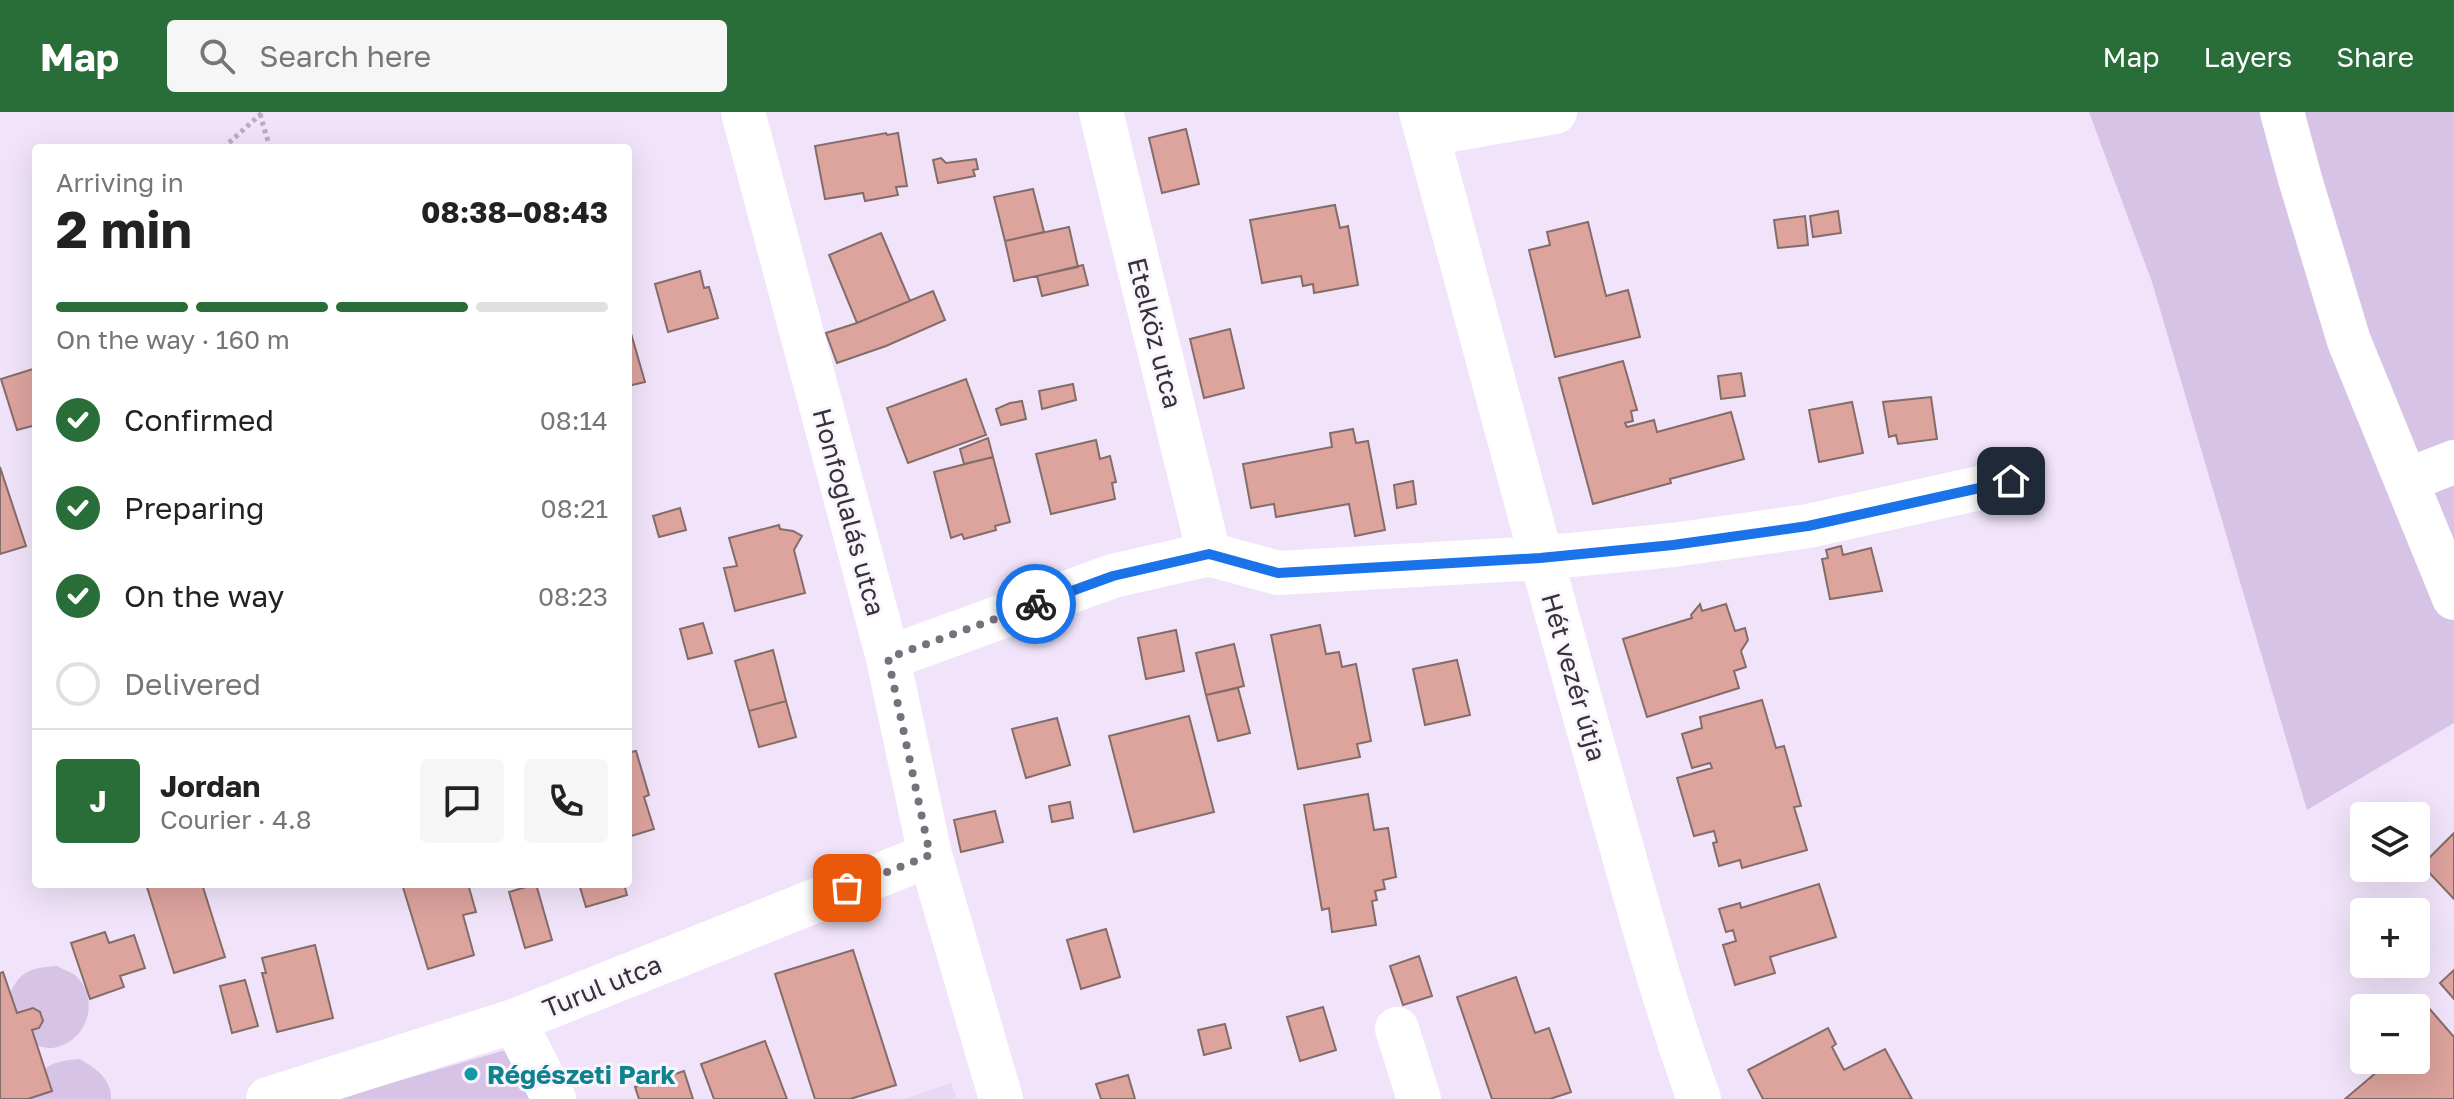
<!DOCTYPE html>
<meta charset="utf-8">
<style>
:root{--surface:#fff;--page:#f6f6f6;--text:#222;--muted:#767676;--line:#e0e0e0;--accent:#296e39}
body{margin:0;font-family:"Golos Text",sans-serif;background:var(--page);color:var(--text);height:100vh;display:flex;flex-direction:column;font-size:30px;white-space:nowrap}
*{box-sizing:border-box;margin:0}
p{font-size:26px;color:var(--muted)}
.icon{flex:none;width:44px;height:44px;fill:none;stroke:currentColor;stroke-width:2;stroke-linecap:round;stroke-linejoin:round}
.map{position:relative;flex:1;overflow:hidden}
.panel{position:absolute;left:32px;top:32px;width:600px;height:744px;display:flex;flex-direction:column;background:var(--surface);border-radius:8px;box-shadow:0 8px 32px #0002}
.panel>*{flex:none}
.buttons{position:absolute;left:2350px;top:690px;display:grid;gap:16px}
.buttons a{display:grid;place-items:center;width:80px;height:80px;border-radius:8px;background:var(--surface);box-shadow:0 8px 32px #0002;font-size:40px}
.pin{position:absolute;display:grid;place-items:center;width:68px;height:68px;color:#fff;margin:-34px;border-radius:16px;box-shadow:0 4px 12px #0006}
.courier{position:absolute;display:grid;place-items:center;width:80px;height:80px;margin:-40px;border:6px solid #1a73e8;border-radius:50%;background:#fff;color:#222;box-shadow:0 2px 10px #0007}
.headline em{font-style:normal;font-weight:700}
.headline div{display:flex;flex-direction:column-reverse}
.headline{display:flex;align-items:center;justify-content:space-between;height:136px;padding:0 24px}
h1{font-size:52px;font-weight:700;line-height:60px}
.bar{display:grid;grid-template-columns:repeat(4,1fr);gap:12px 8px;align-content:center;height:96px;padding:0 24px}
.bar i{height:10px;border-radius:6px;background:var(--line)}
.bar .active{background:var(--accent)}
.bar p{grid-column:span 4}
.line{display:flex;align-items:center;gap:20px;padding:0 24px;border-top:2px solid var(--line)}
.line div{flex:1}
.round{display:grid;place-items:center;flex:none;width:84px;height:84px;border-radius:8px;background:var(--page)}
ol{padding:0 24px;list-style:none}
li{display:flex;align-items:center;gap:24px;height:88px}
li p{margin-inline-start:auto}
li .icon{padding:8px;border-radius:50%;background:var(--accent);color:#fff;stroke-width:4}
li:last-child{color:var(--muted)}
li i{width:44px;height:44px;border:4px solid var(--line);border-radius:50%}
header{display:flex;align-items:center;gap:48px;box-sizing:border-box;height:112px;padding:0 40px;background:var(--accent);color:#fff}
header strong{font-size:38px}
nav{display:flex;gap:44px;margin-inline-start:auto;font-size:28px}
.search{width:560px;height:72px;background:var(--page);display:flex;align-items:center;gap:20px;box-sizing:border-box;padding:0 28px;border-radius:8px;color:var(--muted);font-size:30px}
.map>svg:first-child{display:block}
.built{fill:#e9d8f4}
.green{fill:#d7c3e5}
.building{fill:#dda39d;stroke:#846c69;stroke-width:2}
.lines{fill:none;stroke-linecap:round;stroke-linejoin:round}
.path{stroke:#b8aec0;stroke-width:5;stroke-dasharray:4 4;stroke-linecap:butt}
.minor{stroke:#fff;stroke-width:44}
.done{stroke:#77707d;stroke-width:8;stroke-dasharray:0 14.4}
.route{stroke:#1a73e8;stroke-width:10}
.culture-dot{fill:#0f9aa8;stroke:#faf5fd;stroke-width:3}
.labels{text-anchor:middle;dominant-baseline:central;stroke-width:6;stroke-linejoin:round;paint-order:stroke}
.street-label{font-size:26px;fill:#36323a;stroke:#faf5fd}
.culture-label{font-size:26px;font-weight:bold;fill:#0d838f;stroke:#faf5fd;text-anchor:start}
</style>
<header>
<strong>Map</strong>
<div class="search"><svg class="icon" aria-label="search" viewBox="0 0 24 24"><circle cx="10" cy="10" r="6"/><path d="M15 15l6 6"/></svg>Search here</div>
<nav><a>Map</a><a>Layers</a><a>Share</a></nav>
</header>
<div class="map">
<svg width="2454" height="987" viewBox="0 0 2454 987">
<rect width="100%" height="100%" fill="#f1e4fa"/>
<path class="built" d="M951 971 957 987H905Z"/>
<path class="green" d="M2089 0H2454V611L2307 698 2152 170Z
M57 854C64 858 75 861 79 867 100 893 85 931 53 936 46 937 36 933 28 931L6 891C18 861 25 856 57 854Z
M509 937 533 987H336Z
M80 947C95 956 112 967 111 987H29C35 956 50 949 80 947Z"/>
<path class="building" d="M1186 17 1199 72 1162 81 1149 26Z
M886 21 887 23 898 21 907 74 896 75 898 83 865 89 863 81 825 87 815 34Z
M941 46 946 51 976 47 978 57 973 58 975 64 938 71 933 48Z
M1033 77 1044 120 1005 129 994 85Z
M1335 93 1340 116 1348 114 1358 173 1314 181 1313 172 1303 174 1301 164 1262 171 1250 108Z
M1838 99 1841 121 1813 125 1810 104Z
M1805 104 1808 133 1778 136 1774 108Z
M1588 110 1606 184 1628 178 1640 225 1555 245 1529 138 1550 133 1547 120Z
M1069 115 1078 155 1014 169 1005 129Z
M881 121 910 189 857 211 829 143Z
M1083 153 1088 173 1042 184 1037 164Z
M700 159 704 176 709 175 718 206 668 220 655 172Z
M933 179 945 208 886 234 837 251 826 221 857 211Z
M628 211 645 270 628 274Z
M1230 217 1244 276 1204 286 1190 227Z
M1623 249 1637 298 1631 299 1633 309 1625 311 1627 315 1654 308 1657 320 1731 300 1744 347 1670 367 1671 371 1593 392 1559 266Z
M36 256V313L17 318 1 267Z
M1741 261 1745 284 1721 287 1718 264Z
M966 267 986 323 908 351 887 296Z
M1073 272 1076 288 1042 297 1039 279Z
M1931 285 1937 327 1898 332 1896 323 1889 325 1883 290Z
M1022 289 1026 307 1001 313 996 297 1010 291Z
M1852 290 1863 341 1819 350 1809 298Z
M1353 317 1356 331 1368 329 1385 418 1355 424 1349 392 1276 405 1274 392 1251 396 1243 352 1332 335 1330 321Z
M988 326 993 345 964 352 960 337Z
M1096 328 1100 347 1110 344 1116 370 1112 371 1115 387 1051 402 1036 342Z
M993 345 1010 410 995 414 996 418 964 427 962 422 951 426 934 360Z
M0 355 26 434 0 442Z
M1413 369 1416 392 1397 396 1394 373Z
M680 396 686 418 659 425 653 404Z
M779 413 780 417 793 419 802 424 794 438 805 481 735 499 724 456 737 454 729 426Z
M1841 434 1843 443 1871 436 1882 479 1830 487 1822 447 1828 446 1826 438Z
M1700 492 1702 499 1726 492 1735 519 1745 516 1748 528 1741 539 1746 555 1734 559 1739 576 1647 605 1623 527 1692 506 1691 503Z
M703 511 712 541 688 547 680 517Z
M1320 513 1326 542 1339 540 1342 555 1356 552 1371 629 1357 632 1360 645 1298 657 1271 523Z
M1176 518 1184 559 1146 567 1138 526Z
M1234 532 1244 574 1206 583 1196 541Z
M773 538 786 589 749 599 735 549Z
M1457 548 1470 603 1425 613 1413 557Z
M1238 576 1250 621 1218 629 1206 583Z
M1762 588 1776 636 1784 634 1801 694 1794 695 1807 738 1742 756 1740 748 1719 754 1713 731 1717 730 1714 719 1694 724 1677 666 1712 656 1710 651 1692 656 1682 622 1702 616 1700 605Z
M786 589 796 625 759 635 749 599Z
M1189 604 1214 700 1134 720 1109 624Z
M1057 606 1070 653 1026 666 1012 617Z
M628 630 631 640 636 639 649 683 644 685 654 717 628 725Z
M1368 682 1374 718 1388 716 1396 765 1383 768 1385 777 1375 779 1377 788 1372 789 1376 813 1332 820 1329 796 1322 798 1304 693Z
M1070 690 1073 706 1052 710 1049 694Z
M995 699 1003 730 961 740 954 708Z
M2454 721V787L2422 753Z
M146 772H202L225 845 174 861Z
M402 772H468L476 800 463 803 474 843 428 857Z
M536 772 552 828 525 836 509 780Z
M579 772H624L627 783 586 795Z
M1819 772 1836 825 1770 845 1775 861 1735 873 1723 833 1736 829 1733 818 1726 820 1719 797 1740 791 1741 796Z
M1106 817 1120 865 1081 877 1067 828Z
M105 820 109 831 134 823 145 856 120 864 124 875 90 887 71 831Z
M315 833 333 906 277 920 262 861H266L262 846Z
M853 838 896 973 850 987H815L775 862Z
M1419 844 1432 884 1403 893 1390 854Z
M2454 858V887L2440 871Z
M3 860 17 901 33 896 40 900 43 909 39 916 32 918 52 979 28 987H0V861Z
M1516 865 1535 921 1549 916 1571 980 1550 987H1492L1457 885Z
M245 868 258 914 232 921 220 874Z
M1323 895 1336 938 1300 949 1287 905Z
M2428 895 2454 925V987H2345L2391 948H2416V905Z
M1225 912 1231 936 1204 943 1198 918Z
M1828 916 1836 932 1832 935 1844 958 1885 937 1912 987H1763L1748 958Z
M765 929 787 987H714L701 952Z
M684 959 693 987H639L635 975Z
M1128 963 1135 987H1101L1096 972Z"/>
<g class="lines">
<path class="path" d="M260 2 270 36
M223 36 263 0"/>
<path class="minor" d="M743 0 888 546 930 743 1001 987
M1101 0 1209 442
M1421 0C1481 220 1539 442 1601 662 1632 771 1660 880 1699 987
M2282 0 2300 67 2349 229 2454 486
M1427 22 1555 0
M2407 368 2454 350
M888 546 1113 464 1209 442 1278 461 1540 446 1673 433 1808 414 2011 369
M514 909 554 987
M1397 917 1419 987
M268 987 514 909 930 743"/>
</g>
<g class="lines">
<path class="done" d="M847 776 930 743 888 546 1036 492"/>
<path class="route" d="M1036 492 1113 464 1209 442 1278 461 1540 446 1673 433 1808 414 2011 369"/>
</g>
<circle class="culture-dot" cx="471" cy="962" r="8"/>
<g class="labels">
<g class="street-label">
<text transform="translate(1155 221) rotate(76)">Etelköz utca</text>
<text transform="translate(849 400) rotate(75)">Honfoglalás utca</text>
<text transform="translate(1574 565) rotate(74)">Hét vezér útja</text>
<text transform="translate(602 874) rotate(-22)">Turul utca</text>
</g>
<g class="culture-label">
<text x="487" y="962">Régészeti Park</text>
</g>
</g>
</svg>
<div class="buttons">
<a><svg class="icon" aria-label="layers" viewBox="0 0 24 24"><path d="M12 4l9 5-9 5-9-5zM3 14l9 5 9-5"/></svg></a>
<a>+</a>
<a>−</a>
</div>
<div class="pin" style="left:847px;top:776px;background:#ea580c"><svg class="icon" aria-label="bag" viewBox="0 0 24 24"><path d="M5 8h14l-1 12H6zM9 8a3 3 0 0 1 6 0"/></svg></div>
<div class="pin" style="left:2011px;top:369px;background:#1f2937"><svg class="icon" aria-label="home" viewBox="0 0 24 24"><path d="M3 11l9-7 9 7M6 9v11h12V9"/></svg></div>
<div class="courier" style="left:1036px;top:492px"><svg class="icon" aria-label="bike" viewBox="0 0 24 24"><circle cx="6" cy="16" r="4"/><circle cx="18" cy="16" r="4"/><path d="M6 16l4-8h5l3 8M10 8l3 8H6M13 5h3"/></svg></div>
<section class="panel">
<div class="headline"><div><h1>2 min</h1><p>Arriving in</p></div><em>08:38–08:43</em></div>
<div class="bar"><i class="active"></i><i class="active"></i><i class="active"></i><i></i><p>On the way · 160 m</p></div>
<ol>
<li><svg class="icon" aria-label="check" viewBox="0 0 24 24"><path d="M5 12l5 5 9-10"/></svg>Confirmed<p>08:14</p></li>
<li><svg class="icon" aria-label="check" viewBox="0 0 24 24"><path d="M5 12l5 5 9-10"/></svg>Preparing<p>08:21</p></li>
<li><svg class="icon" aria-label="check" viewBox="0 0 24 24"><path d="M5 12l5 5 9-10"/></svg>On the way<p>08:23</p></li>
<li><i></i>Delivered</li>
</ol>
<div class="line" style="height:144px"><b class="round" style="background:var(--accent);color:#fff">J</b><div><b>Jordan</b><p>Courier · 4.8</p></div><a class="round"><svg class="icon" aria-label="chat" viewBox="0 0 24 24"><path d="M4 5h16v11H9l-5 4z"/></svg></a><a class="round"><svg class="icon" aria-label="phone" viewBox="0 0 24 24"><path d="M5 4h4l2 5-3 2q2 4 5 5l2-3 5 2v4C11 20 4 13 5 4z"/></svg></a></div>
</section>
</div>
